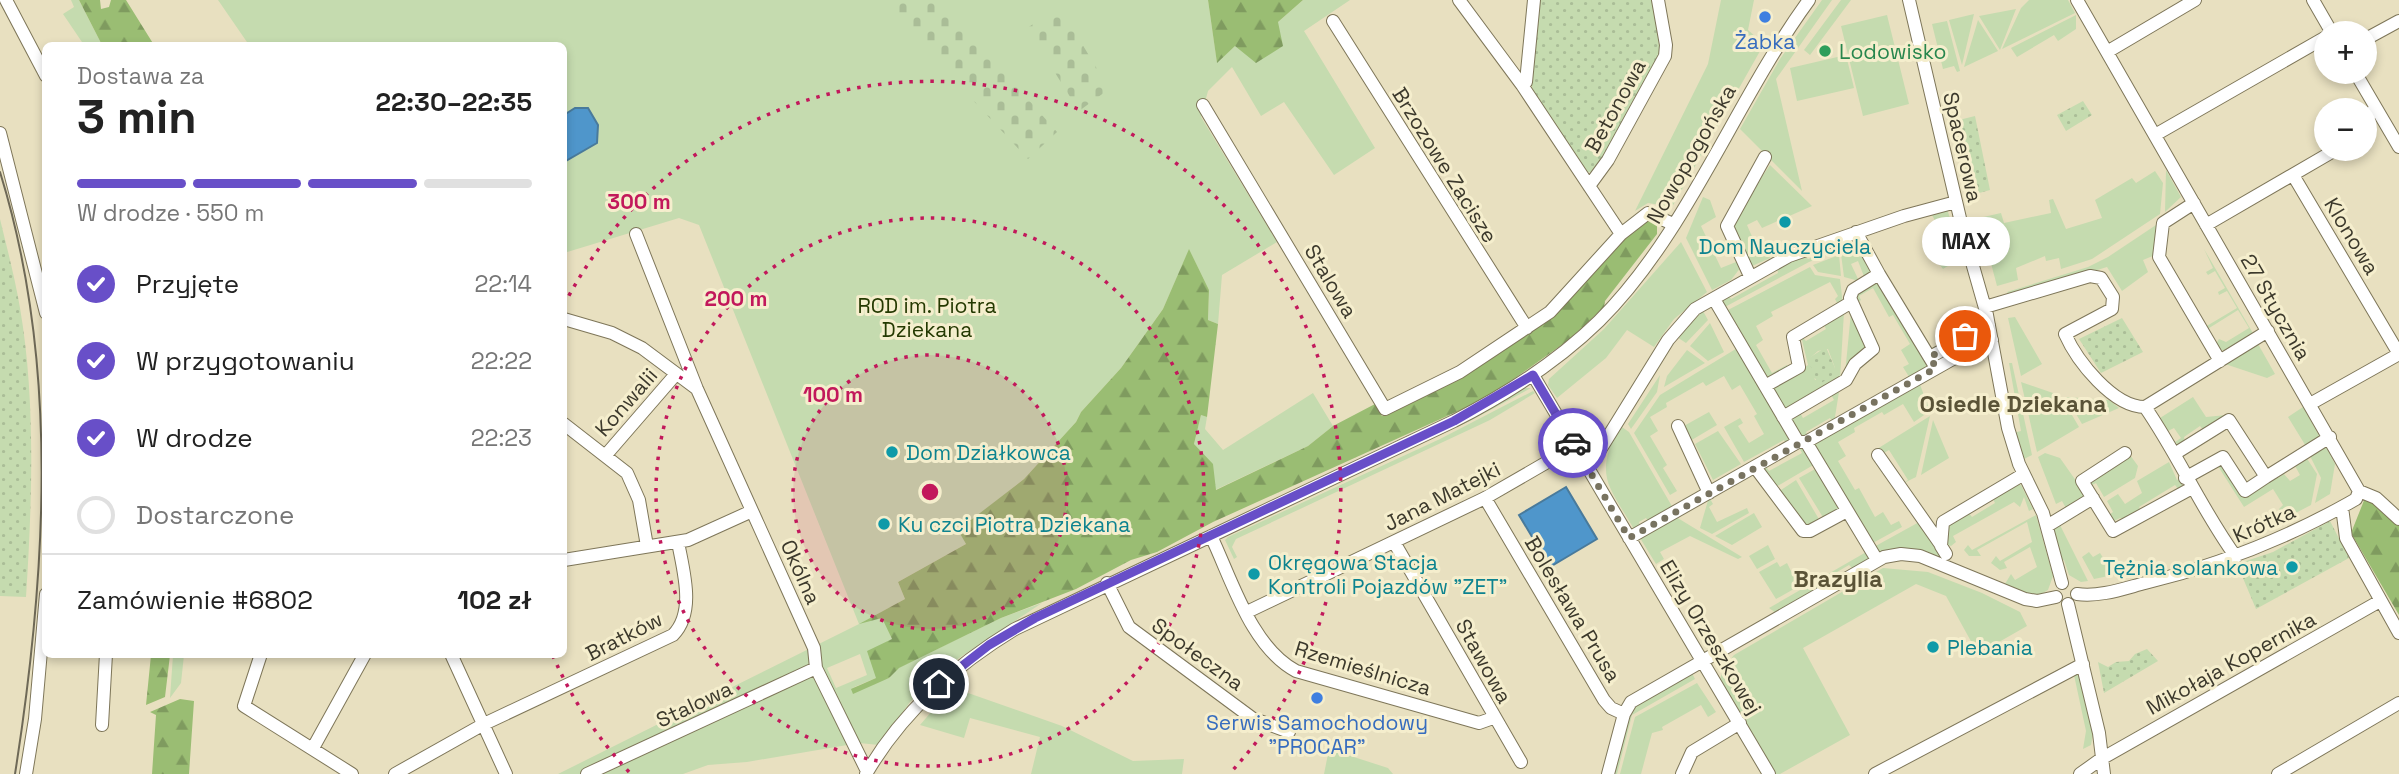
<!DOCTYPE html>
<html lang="pl">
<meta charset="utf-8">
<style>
:root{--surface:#fff;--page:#f2f2f2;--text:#222;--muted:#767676;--line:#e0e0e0;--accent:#684fc8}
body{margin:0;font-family:"Space Grotesk",sans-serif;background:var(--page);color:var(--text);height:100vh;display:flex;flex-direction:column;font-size:26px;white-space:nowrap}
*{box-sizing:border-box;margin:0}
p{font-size:23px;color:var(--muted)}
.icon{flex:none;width:38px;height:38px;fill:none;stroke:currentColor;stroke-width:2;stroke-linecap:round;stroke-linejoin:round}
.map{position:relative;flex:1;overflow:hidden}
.side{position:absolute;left:42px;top:42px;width:525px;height:616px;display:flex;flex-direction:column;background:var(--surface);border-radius:10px;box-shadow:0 4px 10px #0003}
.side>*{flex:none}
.tools{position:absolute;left:2314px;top:21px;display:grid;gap:14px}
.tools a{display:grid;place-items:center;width:63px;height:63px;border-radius:50%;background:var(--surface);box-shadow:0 4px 10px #0003;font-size:35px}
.pin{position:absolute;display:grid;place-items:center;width:60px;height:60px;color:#fff;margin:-30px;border:4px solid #fff;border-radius:50%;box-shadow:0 2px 7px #0007}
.courier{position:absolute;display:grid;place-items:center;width:70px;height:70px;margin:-35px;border:5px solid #684fc8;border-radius:50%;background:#fff;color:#222;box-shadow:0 2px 9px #0007}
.bubble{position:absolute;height:49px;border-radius:24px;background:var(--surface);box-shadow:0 4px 10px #0003;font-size:23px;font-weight:700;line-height:49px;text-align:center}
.headline em{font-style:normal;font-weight:700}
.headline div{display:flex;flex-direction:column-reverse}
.headline{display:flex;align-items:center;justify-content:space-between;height:119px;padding:0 35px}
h1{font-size:46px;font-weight:700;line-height:52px}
.bar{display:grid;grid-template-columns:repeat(4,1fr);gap:10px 7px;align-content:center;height:84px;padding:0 35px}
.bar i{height:9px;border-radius:5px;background:var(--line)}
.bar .on{background:var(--accent)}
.bar p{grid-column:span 4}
.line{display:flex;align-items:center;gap:18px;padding:0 35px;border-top:2px solid var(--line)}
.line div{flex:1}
ol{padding:0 35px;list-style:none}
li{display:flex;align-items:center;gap:21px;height:77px}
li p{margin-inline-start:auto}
li .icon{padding:7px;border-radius:50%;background:var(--accent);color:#fff;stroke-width:4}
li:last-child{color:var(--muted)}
li i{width:38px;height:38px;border:4px solid var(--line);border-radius:50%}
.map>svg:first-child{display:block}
.green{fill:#c5dbaf;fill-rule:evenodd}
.forest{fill:url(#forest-firs)}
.cemetery{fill:url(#cemetery-stones)}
.park{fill:url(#park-dots)}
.water{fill:#4f96cb;stroke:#497a9b;stroke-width:2}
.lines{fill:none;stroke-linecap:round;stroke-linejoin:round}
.minor-casing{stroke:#7e7659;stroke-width:14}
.minor{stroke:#fff;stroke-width:12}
.tram{stroke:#6e6957;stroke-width:2}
.done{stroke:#787360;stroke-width:7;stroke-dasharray:0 12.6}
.route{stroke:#684fc8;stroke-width:9}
.ring{fill:none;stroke:#c2185b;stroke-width:3.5;stroke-dasharray:3.5 7}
.shop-dot{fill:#3f7fe0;stroke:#f5eecd;stroke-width:2.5}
.leisure-dot{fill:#2e9e5b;stroke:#f5eecd;stroke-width:2.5}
.culture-dot{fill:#0f9aa8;stroke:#f5eecd;stroke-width:2.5}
.labels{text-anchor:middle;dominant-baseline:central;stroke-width:6;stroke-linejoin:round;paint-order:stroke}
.shop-label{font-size:21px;fill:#366cbe;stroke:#f5eecd}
.leisure-label{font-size:21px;fill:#27864d;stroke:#f5eecd;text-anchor:start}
.street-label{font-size:21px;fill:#3c392c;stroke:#f5eecd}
.culture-label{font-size:21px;fill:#0d838f;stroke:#f5eecd;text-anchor:start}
.park-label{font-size:21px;fill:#243901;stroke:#f5eecd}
.neighbourhood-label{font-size:23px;font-weight:bold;fill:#5a5337;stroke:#f5eecd}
.centre{fill:#c2185b;stroke:#f5eecd;stroke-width:3.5}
.ring-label{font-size:21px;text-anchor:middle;font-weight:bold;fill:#c2185b;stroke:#f5eecd;stroke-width:6;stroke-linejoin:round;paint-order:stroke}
</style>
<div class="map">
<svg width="2399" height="774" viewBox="0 0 2399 774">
<defs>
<pattern id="forest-firs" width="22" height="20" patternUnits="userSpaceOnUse" patternTransform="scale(1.75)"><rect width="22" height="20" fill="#9abd73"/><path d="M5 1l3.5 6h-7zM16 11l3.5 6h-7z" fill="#7f9b5f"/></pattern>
<pattern id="cemetery-stones" width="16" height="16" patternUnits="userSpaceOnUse" patternTransform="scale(1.75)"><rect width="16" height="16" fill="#c5dbaf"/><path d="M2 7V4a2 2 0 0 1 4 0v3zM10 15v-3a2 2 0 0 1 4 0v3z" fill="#aabd97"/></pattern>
<pattern id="park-dots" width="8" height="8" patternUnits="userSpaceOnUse" patternTransform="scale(1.75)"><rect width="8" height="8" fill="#c5dbaf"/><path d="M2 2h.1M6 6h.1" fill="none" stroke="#aabd97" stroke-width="1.8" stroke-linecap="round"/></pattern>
</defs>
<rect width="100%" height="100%" fill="#e8e0c0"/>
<path class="green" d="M71 0H79L102 45H84L63 14 74 7Z
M218 0H1208L1217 62 1236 45 1278 22 1303 0H1350L1304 31 1375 148 1334 175 1284 102 1261 116 1232 67 1208 91 1201 117 1277 242 1222 275 1218 324 1208 320 1209 290 1189 250 1163 309 1121 368 1081 412 1076 422 1024 479 959 530 966 544 898 582 905 599 863 622 883 618 892 639 876 678 852 688 889 678 898 668 1001 618 1042 603 947 666 910 702 879 745 859 743 747 762 708 765 683 774H558L859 624 699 225 679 218 564 253V46L249 45ZM860 654 867 675 836 688 827 668Z
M1721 0H1754L1748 30 1764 44 1672 207 1648 203 1635 211 1708 64Z
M1822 0H1832L1776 79 1802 191 1740 129 1780 59Z
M1841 0H1851L1810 55 1804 50Z
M2029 0H2068L2075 13 2002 49 2021 8Z
M2016 9 2000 50 1979 16Z
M1974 14 1962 65 1949 20Z
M1887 15 1909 104 1863 116 1841 26Z
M2076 15V29L2058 41 2054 35 2017 57 2011 48Z
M1978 20 1998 51 1964 67Z
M1947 21 1960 71 1957 72 1954 66 1943 69 1932 24Z
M1846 55 1854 88 1797 101 1790 68Z
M1770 165 1812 206 1762 228 1757 220 1747 225 1757 248 1766 249 1770 258 1750 267 1732 231V221Z
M2166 170 2181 197 2165 212Z
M2155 171 2163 183 2160 214 2092 259 2061 269 2059 258 2046 261 2045 256 2016 268 2018 280 1997 286 1979 218 2001 213 2004 223 2051 213 2049 200 2053 199 2066 229 2102 218 2095 200 2132 178 2136 183Z
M1703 197 1710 200 1716 217 1701 226 1721 268 1736 262 1741 267 1731 280 1712 290 1686 238Z
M1947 209 1963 257 1943 269 1930 252 1947 243 1932 215Z
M2156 225 2155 255 2143 260 2148 272 2122 291 2107 267 2010 297 2007 292 2088 267 2108 257Z
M1681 242 1707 292 1674 319 1654 347 1627 330 1606 358 1557 398 1548 385 1549 379 1604 329Z
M1860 247 1872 272 1865 279 1858 261 1851 264 1859 281 1844 277 1841 254Z
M1839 248V251L1809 262 1723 308 1721 303 1728 295 1731 299 1778 273 1777 267 1804 255 1808 259Z
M2204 249 2254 335 2226 351 2219 349 2216 344 2219 339 2226 342 2249 328 2238 310 2206 330 2205 327 2237 308 2227 291 2219 295 2218 292 2225 288 2215 271 2208 275 2206 272 2213 268Z
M1839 255 1841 276 1818 272 1813 265Z
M1810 267 1815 275 1840 279 1843 305 1839 307 1835 299 1838 296 1830 282 1771 312 1773 316 1756 326 1763 340 1756 345 1772 373 1787 365 1789 369 1768 380 1728 310Z
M1878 280 1932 365 1911 380 1903 367 1909 364 1901 350 1910 344 1893 315 1889 317 1873 288 1859 296 1861 300 1855 304 1856 292Z
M1703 311 1708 320 1686 343 1677 337Z
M1844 312 1840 379 1786 411 1771 389 1808 365 1801 336 1806 341 1826 329 1823 323ZM1828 349 1835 368 1815 380 1810 358 1818 351Z
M1851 312 1870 344 1845 374Z
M2015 317 2042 364 2021 376 2008 318Z
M1710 323 1724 352 1708 361 1690 346Z
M2258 344 2275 374 2267 378 2222 363Z
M1739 347 1792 440 1787 445 1784 440 1744 462 1724 427 1740 418 1743 423 1738 426 1749 443 1764 434 1754 416 1757 414 1740 385 1732 390 1724 376 1706 386 1703 382 1666 403 1667 407 1650 417 1658 431 1650 436 1667 465 1663 468 1677 491 1670 495 1634 433 1660 395Z
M1687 350 1705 363 1664 387 1667 376Z
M2009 363H2012L2032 455 2022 460 2013 433 2021 431Z
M1660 375 1657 392 1631 429 1628 424Z
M1919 382 1930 411 1914 422 1903 404 1884 415 1882 412 1854 428 1855 432 1838 442 1846 456 1838 461 1855 490 1859 488 1875 517 1883 512 1891 525 1899 521 1902 527 1871 544 1813 442Z
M2021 382 2053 393 2057 400 2062 398 2079 427 2037 452Z
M1525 388H1531L1472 420 1225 535 1476 416Z
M1533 391 1535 393 1490 420 1236 539 1232 547 1237 557 1234 559 1225 540 1228 537 1440 439Z
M1834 391 1839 392 1834 423 1830 418 1806 432 1808 437 1803 438 1791 418 1799 411 1803 418 1834 400 1830 393Z
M1313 393 1333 426 1308 446 1215 490 1194 444 1201 415 1207 417 1205 429 1223 450Z
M2066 397 2109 400 2119 408 2082 424Z
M2193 397 2206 417 2226 415 2204 431 2200 426 2184 437 2185 443 2178 445 2175 442 2181 438 2174 428 2168 431 2160 418Z
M2303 407 2321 439 2307 448 2288 417Z
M1709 412 1717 425 1690 441 1682 427Z
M1930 416 1916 477 1902 484 1908 480 1889 450 1882 454 1877 449Z
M1933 420 1949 458 1921 475Z
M1619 425 1629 432 1673 508 1649 523 1646 518 1639 522 1641 528 1635 531C1608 484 1594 478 1619 425Z
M1718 431 1741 464 1713 480 1695 444Z
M2325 445 2335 464 2330 494 2315 503 2321 478 2309 454Z
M1798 446 1804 447 1815 464 1774 488 1763 469 1765 465 1769 471 1802 453Z
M2045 453 2060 458 2086 495 2085 499 2067 510 2062 501 2056 504 2038 457Z
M2130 455 2138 466 2135 478 2104 497 2096 483 2090 486 2089 482Z
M2306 457 2317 474 2311 505 2284 519 2279 509 2283 505 2273 489 2244 507 2216 463 2219 462 2244 493 2275 474 2278 478 2284 474 2290 481 2300 475 2294 464Z
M2169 462 2177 480 2182 478V489L2179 490 2175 485 2139 507 2142 513 2128 520 2120 518 2114 521 2108 516 2113 512 2107 501 2118 494 2125 504 2142 493 2137 481Z
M1817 468 1840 504 1839 510 1824 519 1799 478Z
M1796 480 1820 521 1805 527 1778 492Z
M2013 485H2021L2033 509 2029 511 2024 497 2020 507 2014 502 1953 536 1956 542 1951 546 1946 544 1947 526 1968 512 1972 517 1995 503 1992 497Z
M1709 497 1713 504 1709 507 1717 522 1747 508 1749 513 1712 534 1700 528Z
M1754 513 1762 527 1732 545 1715 536Z
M2036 515 2053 576 2048 590 2038 596 2008 588 2005 584 2011 574 2015 580 2037 567 2030 547 2004 562 2007 568 2000 570 1991 563 1996 556 2000 561 2032 542 2027 522 1977 550 1981 556H1969L1964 550 1968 545 1972 550Z
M1676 517 1742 557 1738 559 1690 536 1660 552 1664 559 1656 564 1640 538Z
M1921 521 1941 552 1939 557 1879 555 1872 548Z
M2059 523 2088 581 2081 582 2069 575 2064 560 2061 561 2053 530Z
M1768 545 1775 559 1757 569 1749 556Z
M1868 551V560L1853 569 1849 565 1820 582 1822 588 1776 613 1769 608Z
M2089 552 2093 557 2100 553 2109 567 2117 564 2123 573 2094 579 2082 557Z
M1777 562 1780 567 1787 563 1794 577 1803 572 1808 581 1776 599 1759 572Z
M1883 568 1928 572 1982 593 2020 612 2027 626 1978 654 1946 596 1916 584 1803 648 1850 735 1780 774H1775L1720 679 1724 667 1734 655Z
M173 655H184L181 683 170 698Z
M1692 673 1695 679 1632 715 1617 774H1614L1632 708Z
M2074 675H2081L2093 734 2091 745 2083 749 2086 731Z
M1697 683 1716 712 1708 717 1701 705 1662 727 1663 730 1652 733 1641 774H1620L1635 717Z
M951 687 1062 726 1133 761 1184 759 1182 774H1031L1040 737 970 718 964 738 920 725 932 711 926 709Z
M1329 749 1388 768 1393 774H1324Z"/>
<path class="forest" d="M79 0H100L101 9 109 7 111 0H126L154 45H102Z
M1208 0H1303L1278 22 1283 46 1256 63 1235 46 1217 63Z
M1649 219 1657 220V234L1605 301 1604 307 1570 339 1487 398 1213 522 1157 552 1131 560 1076 589 1001 618 899 668 889 678 853 694 851 689 876 678 867 651 892 639 882 618 859 624 905 599 898 582 966 544 958 530 1024 479 1076 422 1081 412 1121 368 1163 309 1189 249 1209 290 1208 320 1218 324 1207 417 1201 415 1194 444 1213 464 1216 490 1308 446 1333 426 1375 404 1382 416 1444 386 1505 347 1639 223Z
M2369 497 2399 525V615L2351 533 2365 498Z
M151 655H170L165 697 146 705Z
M180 699 194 701 189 774H152L156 715 150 712Z"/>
<path class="cemetery" d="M940 0 1057 132 1028 159 880 1Z
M1060 7 1109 89 1079 111 1027 28Z"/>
<path class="park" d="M1538 0H1654L1660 55 1605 157 1592 172H1586L1533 91 1531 82Z
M2083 101 2092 115 2066 131 2057 115Z
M1975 116 1990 190 1972 195 1955 121Z
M0 219C7 248 15 278 20 308 36 400 32 504 26 597L0 596Z
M2122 318 2143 352 2101 373 2079 339Z
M1826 347 1835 368 1831 377 1821 383 1813 377 1809 358Z
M2330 521 2349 558 2256 609 2237 564 2273 552Z
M2147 649 2158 661 2104 693 2098 662 2108 667 2116 662 2129 661 2135 654Z"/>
<path class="water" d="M575 108H588L598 125 597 143 564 162V115Z
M1566 487 1597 539 1550 567 1519 515Z"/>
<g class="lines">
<g class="minor-casing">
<path id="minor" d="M6 0 46 76
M1459 0 1522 85 1621 234 1648 213 1673 224
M1909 0 1963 231 1987 315 2008 428 2019 464 2043 513 2062 583
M2077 0 2359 491 2356 499 2349 503C2283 540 2219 565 2145 583 2122 589 2100 597 2077 594
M2313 0 2332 33
M1333 21 1527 328
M2364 40 2399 21
M2107 52 2195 0
M2355 72 2399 147
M1522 85 1526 82 1534 0
M1203 105 1385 409 1460 372 1550 312 1621 234
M2364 120 2376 108
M0 133 46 313
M2155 135 2326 37
M2293 175 2399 354
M1589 186 1608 160 1665 56 1666 45 1658 0
M2194 203 2163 223 2159 257 2220 361
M2206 225 2337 149
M636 234 697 389 814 648 816 668 867 771
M1879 274 1936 368
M1750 276 1727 226 1765 157
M1714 299 1798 442H1806L1877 560
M1985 307 2090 276 2101 278 2113 297 2112 309 2065 334C2077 361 2113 407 2145 407L2268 331
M564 319 612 333 642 348 697 389
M1930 357 1989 325
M1533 375 1769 774
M1765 386 1799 367 1793 337 1850 303
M2310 404 2399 354
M2145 407C2179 456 2201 509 2236 557
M1783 417 1846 380 1855 364 1873 349 1850 298 1853 290 1879 274 1856 232
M564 424 627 473 639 500 647 546
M1678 426 1709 493
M1806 442 1951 360 1992 340
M2125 453 2082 481 2113 531 2192 488
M2176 453 2229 420 2266 477 2330 437
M1878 455 1941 545
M605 456 676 374
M1585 464 1595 458 1668 340 1695 309 1789 256 1904 216 1956 202
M1755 467 1803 531H1810L1847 511
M2185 478 2223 457 2245 491 2266 477
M2359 491 2376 498 2399 519
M1485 498 1604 700 1611 708 1624 714
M2342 507 2346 538 2399 633
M2047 526 2093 498
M1211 536C1232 580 1251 647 1296 671L1479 723 1493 718
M1629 538 1798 442
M1394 542 1521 762
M1946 554 1941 546 1943 522 2024 474
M564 560 688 540 752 511
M1107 583 1129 627 1252 718 1289 732
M2068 604 2099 733 2104 774
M1247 612 1485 498 1575 446
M261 654 244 706 352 774
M451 654 506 774
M102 725 106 654
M313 748 365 654
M26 774 35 719 46 594
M395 774 484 724 673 635C696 612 683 570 678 542
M587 774 816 668
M866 774C902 712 954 666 1015 629L1454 421C1507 394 1556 363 1599 321 1687 234 1735 101 1809 0
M1608 774 1624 714 1631 702 1884 557 1901 554 1920 556 2025 599 2037 601 2056 597
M1682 774 1692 752 1740 723
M1875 774 2083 664
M2080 774 2101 759 2380 601
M2278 774 2399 703"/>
</g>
<use href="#minor" class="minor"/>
<path class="tram" d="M0 172C60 365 46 577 15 774"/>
</g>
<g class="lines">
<path class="done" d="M1573 443 1629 538 1936 368 1930 357 1965 336"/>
<path class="route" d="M939 684 989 645 1035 618 1454 421 1533 375 1573 443"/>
</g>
<circle cx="930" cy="492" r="137" fill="#c2185b" fill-opacity=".12"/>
<g class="ring">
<circle cx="930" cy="492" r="137"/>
<circle cx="930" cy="492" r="274"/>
<path d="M629 772A411 411 0 0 1 553 656M564 305A411 411 0 1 1 1231 772"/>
</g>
<g class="shop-dot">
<circle cx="1765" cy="17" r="7"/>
<circle cx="1317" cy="698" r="7"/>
</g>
<circle class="leisure-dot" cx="1825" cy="51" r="7"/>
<g class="culture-dot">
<circle cx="1785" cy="222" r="7"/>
<circle cx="892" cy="452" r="7"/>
<circle cx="884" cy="524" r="7"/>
<circle cx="2292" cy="567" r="7"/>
<circle cx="1254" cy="574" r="7"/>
<circle cx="1933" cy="647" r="7"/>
</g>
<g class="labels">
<g class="shop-label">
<text x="1765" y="41">Żabka</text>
<text x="1317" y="722">Serwis Samochodowy<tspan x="1317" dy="24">"PROCAR"</tspan></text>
</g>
<g class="leisure-label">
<text x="1839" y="51">Lodowisko</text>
</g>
<g class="street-label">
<text transform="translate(1615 106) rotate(-61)">Betonowa</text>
<text transform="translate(1963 147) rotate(77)">Spacerowa</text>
<text transform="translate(1691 154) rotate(-60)">Nowopogońska</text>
<text transform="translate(1445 165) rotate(58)">Brzozowe Zacisze</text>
<text transform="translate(2352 236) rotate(59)">Klonowa</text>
<text transform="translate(1331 281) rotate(59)">Stalowa</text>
<text transform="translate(2276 307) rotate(60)">27 Stycznia</text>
<text transform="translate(626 402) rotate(-49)">Konwalii</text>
<text transform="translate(1442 496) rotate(-27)">Jana Matejki</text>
<text transform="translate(2264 523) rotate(-24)">Krótka</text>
<text transform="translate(801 572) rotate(66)">Okólna</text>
<text transform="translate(1573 609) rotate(59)">Bolesława Prusa</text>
<text transform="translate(624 636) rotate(-27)">Bratków</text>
<text transform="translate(1711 637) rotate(59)">Elizy Orzeszkowej</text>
<text transform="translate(1198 654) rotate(36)">Społeczna</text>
<text transform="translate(1484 661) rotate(61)">Stawowa</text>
<text transform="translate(2231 663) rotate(-29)">Mikołaja Kopernika</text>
<text transform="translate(1363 668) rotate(17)">Rzemieślnicza</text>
<text transform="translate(694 704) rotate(-25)">Stalowa</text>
</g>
<g class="culture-label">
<text x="1785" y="246" text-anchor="middle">Dom Nauczyciela</text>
<text x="906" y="452">Dom Działkowca</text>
<text x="898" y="524">Ku czci Piotra Dziekana</text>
<text x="1268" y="562">Okręgowa Stacja<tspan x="1268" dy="24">Kontroli Pojazdów "ZET"</tspan></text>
<text x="2278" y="567" text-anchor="end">Tężnia solankowa</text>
<text x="1947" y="647">Plebania</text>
</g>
<g class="park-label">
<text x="927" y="305">ROD im. Piotra<tspan x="927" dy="24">Dziekana</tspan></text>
</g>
<g class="neighbourhood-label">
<text x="2013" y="404">Osiedle Dziekana</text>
<text x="1838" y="579">Brazylia</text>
</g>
</g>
<circle cx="930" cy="492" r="10" class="centre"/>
<g class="ring-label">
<text x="639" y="209">300 m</text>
<text x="736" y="306">200 m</text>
<text x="833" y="402">100 m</text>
</g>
</svg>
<div class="tools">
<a>+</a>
<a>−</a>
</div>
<div class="pin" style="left:1965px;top:336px;background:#ea580c"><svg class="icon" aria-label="bag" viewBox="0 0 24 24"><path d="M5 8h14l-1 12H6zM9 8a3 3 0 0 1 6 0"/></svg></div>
<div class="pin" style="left:939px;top:684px;background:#1f2937"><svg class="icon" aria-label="home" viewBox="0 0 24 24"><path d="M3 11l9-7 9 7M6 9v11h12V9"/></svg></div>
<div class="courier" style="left:1573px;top:443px"><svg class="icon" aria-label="car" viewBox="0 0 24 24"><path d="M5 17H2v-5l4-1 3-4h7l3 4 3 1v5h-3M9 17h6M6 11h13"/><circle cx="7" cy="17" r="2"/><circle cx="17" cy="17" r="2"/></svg></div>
<div class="bubble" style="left:1922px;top:217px;width:88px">MAX</div>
<section class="side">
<div class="headline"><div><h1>3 min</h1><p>Dostawa za</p></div><em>22:30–22:35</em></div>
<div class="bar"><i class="on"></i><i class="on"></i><i class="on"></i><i></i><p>W drodze · 550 m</p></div>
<ol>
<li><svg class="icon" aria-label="check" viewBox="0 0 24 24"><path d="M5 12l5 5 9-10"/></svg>Przyjęte<p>22:14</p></li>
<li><svg class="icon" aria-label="check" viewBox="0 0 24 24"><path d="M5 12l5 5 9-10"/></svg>W przygotowaniu<p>22:22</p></li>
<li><svg class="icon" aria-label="check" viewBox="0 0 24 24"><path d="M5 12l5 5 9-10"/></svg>W drodze<p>22:23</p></li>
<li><i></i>Dostarczone</li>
</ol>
<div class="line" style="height:91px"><div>Zamówienie #6802</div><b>102 zł</b></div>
</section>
</div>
